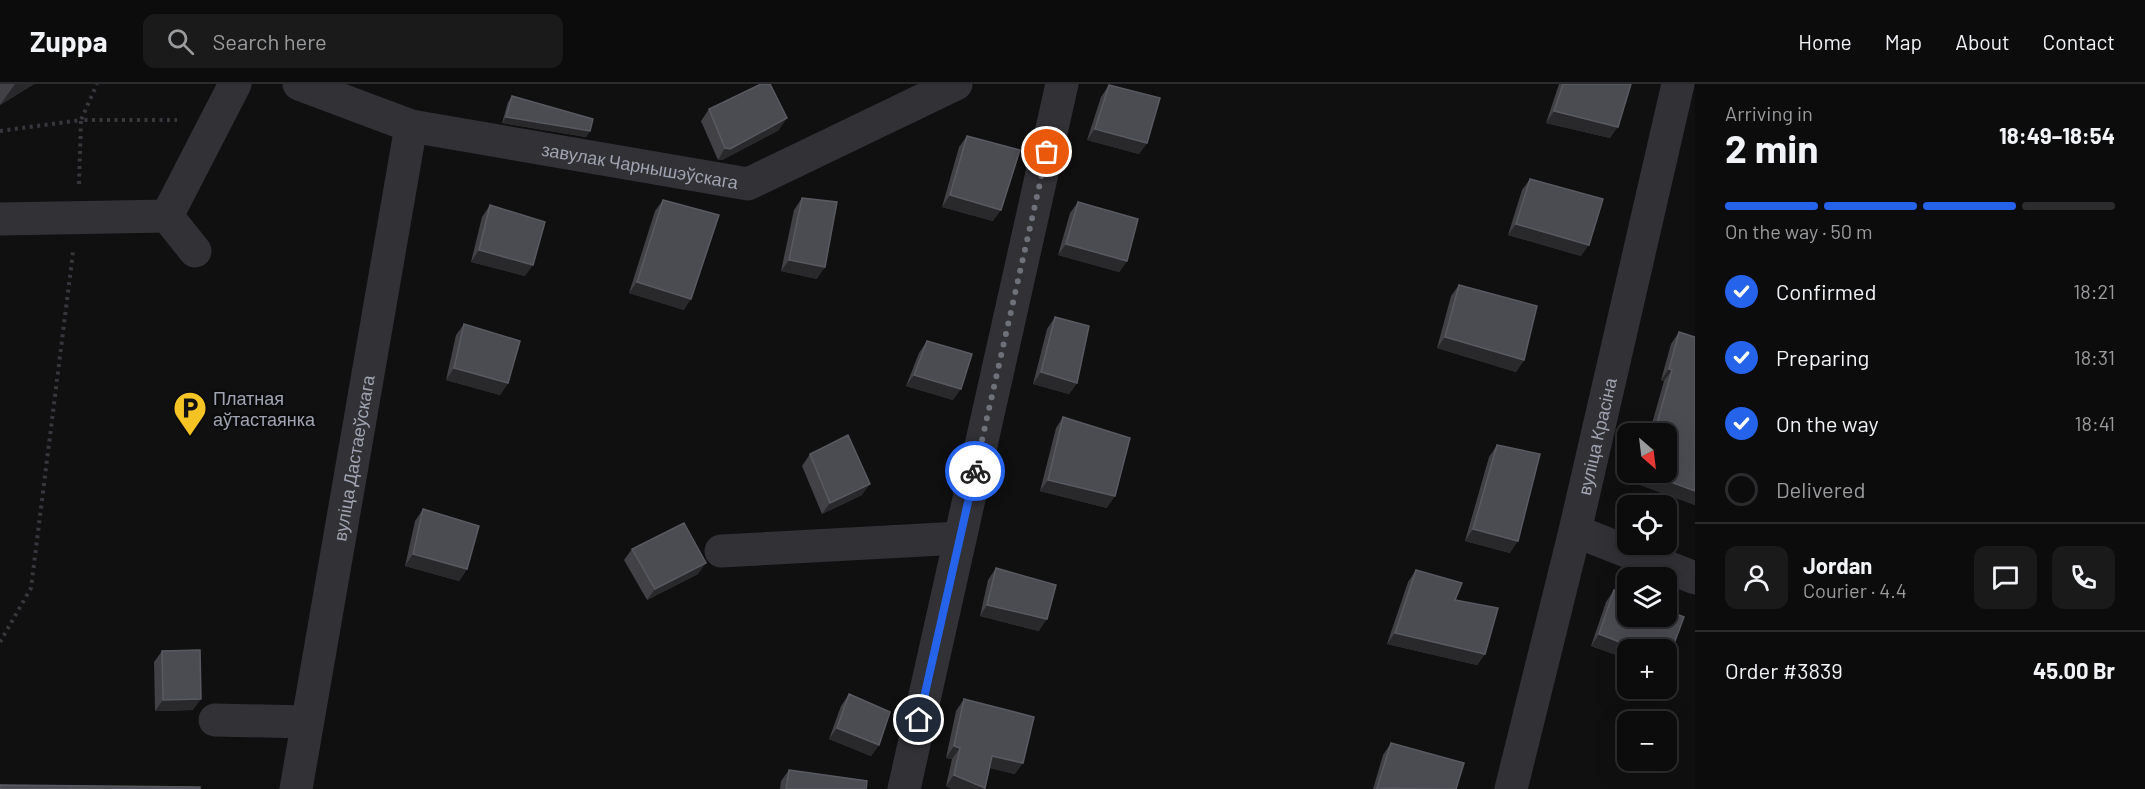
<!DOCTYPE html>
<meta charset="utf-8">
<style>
:root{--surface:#0c0c0d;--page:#1a1a1b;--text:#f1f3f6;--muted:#9a9b9d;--line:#2c2c2e;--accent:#2563eb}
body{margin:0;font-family:Barlow,sans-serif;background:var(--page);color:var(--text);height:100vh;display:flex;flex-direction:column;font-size:22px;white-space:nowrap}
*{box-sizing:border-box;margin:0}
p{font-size:20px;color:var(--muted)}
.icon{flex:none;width:33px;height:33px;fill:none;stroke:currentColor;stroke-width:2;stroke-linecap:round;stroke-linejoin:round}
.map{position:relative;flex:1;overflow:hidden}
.panel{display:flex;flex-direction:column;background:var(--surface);width:450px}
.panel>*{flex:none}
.needle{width:39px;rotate:152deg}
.buttons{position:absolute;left:1617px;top:339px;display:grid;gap:12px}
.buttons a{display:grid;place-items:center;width:60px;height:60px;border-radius:12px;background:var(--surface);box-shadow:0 6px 24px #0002,0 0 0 2px var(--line);font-size:30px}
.pin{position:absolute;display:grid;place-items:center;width:51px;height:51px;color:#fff;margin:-26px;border:3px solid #fff;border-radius:50%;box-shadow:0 2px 6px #0007}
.courier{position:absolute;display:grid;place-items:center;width:60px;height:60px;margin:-30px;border:4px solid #2563eb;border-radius:50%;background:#fff;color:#222;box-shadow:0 2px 8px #0007}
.overview em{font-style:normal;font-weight:700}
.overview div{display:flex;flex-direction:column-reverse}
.overview{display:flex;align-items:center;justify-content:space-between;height:102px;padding:0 30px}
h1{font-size:39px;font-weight:700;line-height:45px}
.bar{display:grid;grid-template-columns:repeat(4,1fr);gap:9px 6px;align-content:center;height:72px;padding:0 30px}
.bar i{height:8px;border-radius:4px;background:var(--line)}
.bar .active{background:var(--accent)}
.bar p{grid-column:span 4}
.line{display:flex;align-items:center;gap:15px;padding:0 30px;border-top:2px solid var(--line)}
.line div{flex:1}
.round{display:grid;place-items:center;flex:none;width:63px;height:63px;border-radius:12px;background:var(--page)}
ol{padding:0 30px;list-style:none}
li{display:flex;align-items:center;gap:18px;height:66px}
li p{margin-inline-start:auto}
li .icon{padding:6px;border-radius:50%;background:var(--accent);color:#fff;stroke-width:4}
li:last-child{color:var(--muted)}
li i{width:33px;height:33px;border:3px solid var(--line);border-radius:50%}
header{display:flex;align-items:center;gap:36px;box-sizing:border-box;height:84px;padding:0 30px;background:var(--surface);border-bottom:2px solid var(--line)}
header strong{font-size:28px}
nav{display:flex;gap:33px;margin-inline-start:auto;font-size:21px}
.search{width:420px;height:54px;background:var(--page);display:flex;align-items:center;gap:15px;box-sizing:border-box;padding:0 21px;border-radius:12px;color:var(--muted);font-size:22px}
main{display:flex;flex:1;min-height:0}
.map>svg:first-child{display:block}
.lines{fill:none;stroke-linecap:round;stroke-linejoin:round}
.path{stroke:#37383d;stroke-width:4;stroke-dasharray:3 4.5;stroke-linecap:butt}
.minor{stroke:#313136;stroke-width:33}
.wall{fill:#414146}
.shaded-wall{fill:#29292c}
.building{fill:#4b4c52;stroke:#595a61;stroke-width:1.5}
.done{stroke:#6e707a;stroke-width:6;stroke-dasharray:0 10.8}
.route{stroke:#2563eb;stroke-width:8}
.labels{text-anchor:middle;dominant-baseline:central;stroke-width:5;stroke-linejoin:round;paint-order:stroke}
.street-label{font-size:18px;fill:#a0a4b2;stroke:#0b0b0c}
.poi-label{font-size:18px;fill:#a0a4b2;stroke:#0b0b0c;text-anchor:start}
</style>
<header>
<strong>Zuppa</strong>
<div class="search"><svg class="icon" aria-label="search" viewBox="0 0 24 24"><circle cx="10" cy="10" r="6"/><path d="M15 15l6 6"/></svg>Search here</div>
<nav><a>Home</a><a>Map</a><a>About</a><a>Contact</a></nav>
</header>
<main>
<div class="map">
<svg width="1695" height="705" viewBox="0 0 1695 705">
<rect width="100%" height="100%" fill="#101011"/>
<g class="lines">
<path class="path" d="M0 47 81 36 97 0
M79 100 81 36H177
M0 558 31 504 73 168"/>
<g class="minor">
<path id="s1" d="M299 0 411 42 748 100 956 0"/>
<path d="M167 132 195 167"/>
<path d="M0 135 167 132 235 0"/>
<path d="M1575 447 1695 494"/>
<path d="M721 467 960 454"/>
<path d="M215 636 307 638"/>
<path id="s2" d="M296 705 411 42"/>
<path d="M904 705 1062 0"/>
<path id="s3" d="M1511 705 1575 447 1678 0"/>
</g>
</g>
<path class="wall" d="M0 0H34L0 21Z
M1559 0H1631L1610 54 1546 39Z
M1109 1 1147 59 1139 70 1087 56 1101 13Z
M512 12 590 47 586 53 502 39 508 18Z
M709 25 779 46 722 76H718L701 37Z
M967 52 993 137 942 123 959 63Z
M1530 95 1581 172 1508 151 1522 106Z
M802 114 817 195 781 187 794 126Z
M663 116 684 226 629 209 655 127Z
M1078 118 1127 177 1119 188 1058 171 1070 129Z
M490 121 525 192 471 178 482 133Z
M1459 201 1524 276 1516 288 1437 264 1451 212Z
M1055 233 1077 299 1069 310 1033 300 1047 245Z
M464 240 508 299 500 311 446 296 456 251Z
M1679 248 1695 253V421L1635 399 1638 388H1666V350H1649L1664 297 1661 296 1671 260Z
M927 257 953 316 906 302 919 269Z
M1063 333 1107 424 1040 407 1056 344Z
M1497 361 1510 469 1465 457 1489 373Z
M810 370 862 411 822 430 802 382Z
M423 425 467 485 459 497 405 482 415 437Z
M632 465 698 490 647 516 624 476Z
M996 484 1039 547 980 532 988 496Z
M1416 486 1485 570 1477 581 1387 560 1408 498Z
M1614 506 1628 566V575L1591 562 1606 518Z
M162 567 193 626 155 627 154 578Z
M849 610 879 661 871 672 829 655 841 622Z
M964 615 1015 690 990 684 985 705H952L946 702 952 675 946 674 956 627Z
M1391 659 1456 705H1373L1383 671Z
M789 686 866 705H780L781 697Z"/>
<path class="shaded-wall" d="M15 0H34L0 21Z
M1554 27 1618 43 1610 54 1546 39Z
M506 33 590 47 586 53 502 39Z
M787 34 779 46 722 76H718L725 64Z
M1095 45 1147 59 1139 70 1087 56Z
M950 111 1001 126 993 137 942 123Z
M1516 140 1589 161 1581 172 1508 151Z
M1066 160 1127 177 1119 188 1058 171Z
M479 166 533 181 525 192 471 178Z
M789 176 825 183 817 195 781 187Z
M637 198 691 215 684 226 629 209Z
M1445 253 1524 276 1516 288 1437 264Z
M454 284 508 299 500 311 446 296Z
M1669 285 1672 286 1664 297 1661 296Z
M1041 288 1077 299 1069 310 1033 300Z
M914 291 961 305 953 316 906 302Z
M1643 388 1695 407V421L1635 399Z
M1048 396 1115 412 1107 424 1040 407Z
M870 400 862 411 822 430 830 419Z
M1473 445 1518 457 1510 469 1465 457Z
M413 470 467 485 459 497 405 482Z
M706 479 698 490 647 516 655 505Z
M987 521 1047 535 1039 547 980 532Z
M1395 549 1485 570 1477 581 1387 560Z
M1599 550 1640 566H1628V575L1591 562Z
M201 615 193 626 155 627 163 616Z
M837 644 879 661 871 672 829 655Z
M954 662 960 664 952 675 946 674Z
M992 672 1023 679 1015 690 985 683Z
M954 691 985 704V705H952L946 702Z"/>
<path class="building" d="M761 0H770L787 34 730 65 725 64 709 25Z
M1563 0H1631L1618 43 1554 27Z
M1109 1 1160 14 1147 59 1095 45Z
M512 12 593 35 590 47 506 33Z
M967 52 1020 66 1001 126 950 111Z
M1530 95 1603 115 1589 161 1516 140Z
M802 114 837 118 825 183 789 176Z
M663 116 719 131 691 215 637 198Z
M1078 118 1138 135 1127 177 1066 160Z
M490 121 545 138 533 181 479 166Z
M1459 201 1537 222 1524 276 1445 253Z
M1055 233 1089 242 1077 299 1041 288Z
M464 240 520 257 508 299 454 284Z
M1679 248 1695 253V407L1644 388H1666V350H1654L1672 286 1669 285Z
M927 257 972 270 961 305 914 291Z
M1063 333 1130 354 1115 412 1048 396Z
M848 351 870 400 830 419 810 370Z
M1497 361 1540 370 1518 457 1473 445Z
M423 425 479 442 467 485 413 470Z
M684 439 706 479 655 505 632 465Z
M996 484 1056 501 1047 535 987 521Z
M1416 486 1462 499 1455 516 1498 524 1485 570 1395 549Z
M1614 506 1628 511V532H1666V526L1684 533 1668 576 1666 575V566H1640L1599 550Z
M200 566 201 615 163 616 162 567Z
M849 610 890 628 879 661 837 644Z
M964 615 1034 633 1023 679 992 672 985 704 954 691 960 664 954 662Z
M1391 659 1464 679 1456 705 1377 704Z
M789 686 867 697 866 705H786Z
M0 701 200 703V705H0Z"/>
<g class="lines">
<path class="done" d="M975 387 1047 68"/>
<path class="route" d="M919 636 975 387"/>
</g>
<defs>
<g id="parking-pin" transform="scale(1.725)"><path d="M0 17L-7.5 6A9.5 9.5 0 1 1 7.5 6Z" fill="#f4c324" stroke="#0b0b0c"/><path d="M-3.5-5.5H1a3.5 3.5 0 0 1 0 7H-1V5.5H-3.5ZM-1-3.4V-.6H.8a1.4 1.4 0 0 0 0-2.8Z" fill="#111"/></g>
</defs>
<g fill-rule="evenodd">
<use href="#parking-pin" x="190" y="324"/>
</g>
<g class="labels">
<g class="street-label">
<text stroke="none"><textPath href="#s1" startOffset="352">завулак Чарнышэўскага</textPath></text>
<text stroke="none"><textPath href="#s3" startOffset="363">вуліца Красіна</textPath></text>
<text stroke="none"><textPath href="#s2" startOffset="336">вуліца Дастаеўскага</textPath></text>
</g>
<g class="poi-label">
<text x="213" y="314">Платная<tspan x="213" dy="21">аўтастаянка</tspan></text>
</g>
</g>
</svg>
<div class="buttons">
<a><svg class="needle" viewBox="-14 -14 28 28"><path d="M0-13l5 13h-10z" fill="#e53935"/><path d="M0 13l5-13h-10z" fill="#9a9b9d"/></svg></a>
<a><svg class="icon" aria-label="locate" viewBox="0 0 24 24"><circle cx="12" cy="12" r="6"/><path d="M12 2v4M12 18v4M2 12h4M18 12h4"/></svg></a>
<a><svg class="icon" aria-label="layers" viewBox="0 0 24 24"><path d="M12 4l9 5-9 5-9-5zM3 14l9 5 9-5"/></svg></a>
<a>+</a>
<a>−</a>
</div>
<div class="pin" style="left:1047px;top:68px;background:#ea580c"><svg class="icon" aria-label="bag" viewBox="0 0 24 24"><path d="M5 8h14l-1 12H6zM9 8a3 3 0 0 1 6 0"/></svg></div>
<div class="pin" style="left:919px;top:636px;background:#1f2937"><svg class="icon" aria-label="home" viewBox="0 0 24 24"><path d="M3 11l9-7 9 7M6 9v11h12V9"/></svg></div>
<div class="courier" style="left:975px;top:387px"><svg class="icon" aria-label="bike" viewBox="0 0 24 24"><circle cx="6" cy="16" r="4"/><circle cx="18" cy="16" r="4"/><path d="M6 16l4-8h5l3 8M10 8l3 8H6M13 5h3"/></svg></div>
</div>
<section class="panel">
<div class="overview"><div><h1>2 min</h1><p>Arriving in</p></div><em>18:49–18:54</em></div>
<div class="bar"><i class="active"></i><i class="active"></i><i class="active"></i><i></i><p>On the way · 50 m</p></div>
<ol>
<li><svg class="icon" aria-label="check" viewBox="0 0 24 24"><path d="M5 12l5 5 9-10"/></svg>Confirmed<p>18:21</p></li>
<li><svg class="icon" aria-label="check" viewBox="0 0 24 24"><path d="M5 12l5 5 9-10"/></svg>Preparing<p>18:31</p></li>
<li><svg class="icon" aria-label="check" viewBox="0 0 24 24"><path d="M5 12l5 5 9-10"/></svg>On the way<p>18:41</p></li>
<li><i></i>Delivered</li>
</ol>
<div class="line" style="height:108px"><a class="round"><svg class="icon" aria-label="person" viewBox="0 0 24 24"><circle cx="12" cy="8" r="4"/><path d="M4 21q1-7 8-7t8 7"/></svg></a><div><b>Jordan</b><p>Courier · 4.4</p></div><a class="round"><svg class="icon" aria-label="chat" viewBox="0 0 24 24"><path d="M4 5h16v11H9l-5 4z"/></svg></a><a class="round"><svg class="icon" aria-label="phone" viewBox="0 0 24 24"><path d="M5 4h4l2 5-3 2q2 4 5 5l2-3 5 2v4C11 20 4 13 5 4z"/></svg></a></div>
<div class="line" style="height:78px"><div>Order #3839</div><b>45.00 Br</b></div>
</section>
</main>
